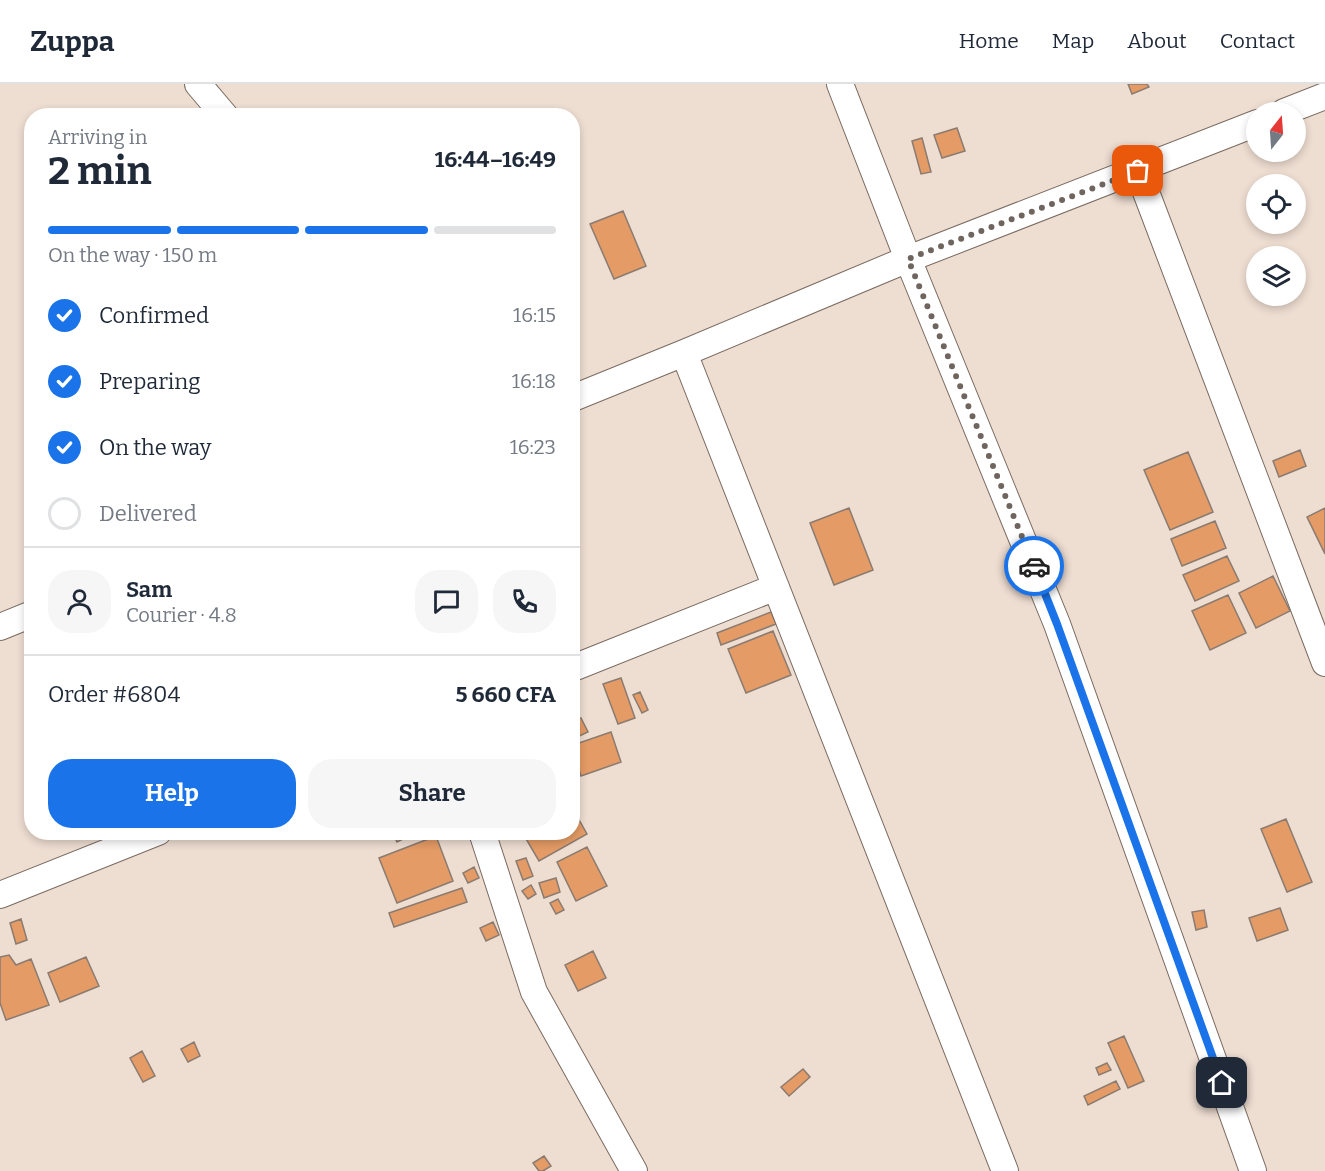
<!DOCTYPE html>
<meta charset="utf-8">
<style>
:root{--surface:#fff;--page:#f6f6f7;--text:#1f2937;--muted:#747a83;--line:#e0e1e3;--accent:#1a73e8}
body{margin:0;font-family:Bitter,serif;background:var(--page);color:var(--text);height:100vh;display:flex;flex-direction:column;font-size:22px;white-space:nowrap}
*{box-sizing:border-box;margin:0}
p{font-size:20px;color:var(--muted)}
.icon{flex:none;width:33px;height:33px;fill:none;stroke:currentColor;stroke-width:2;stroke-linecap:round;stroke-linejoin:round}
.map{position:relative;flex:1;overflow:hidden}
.details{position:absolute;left:24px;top:24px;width:556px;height:732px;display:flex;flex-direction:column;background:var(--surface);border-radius:24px;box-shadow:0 3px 9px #0003}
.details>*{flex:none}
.needle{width:39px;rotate:17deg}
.controls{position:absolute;left:1246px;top:18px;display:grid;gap:12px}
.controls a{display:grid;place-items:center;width:60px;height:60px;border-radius:50%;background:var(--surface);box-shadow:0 3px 9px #0003;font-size:30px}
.pin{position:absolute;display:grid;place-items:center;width:51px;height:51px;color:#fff;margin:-26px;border-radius:12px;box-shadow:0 3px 9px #0006}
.courier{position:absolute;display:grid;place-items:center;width:60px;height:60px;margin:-30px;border:4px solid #1a73e8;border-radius:50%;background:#fff;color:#222;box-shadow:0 2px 8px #0007}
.summary em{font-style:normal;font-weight:700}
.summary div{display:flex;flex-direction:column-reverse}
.summary{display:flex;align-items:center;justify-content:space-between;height:102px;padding:0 24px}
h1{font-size:39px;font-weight:700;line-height:45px}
.bar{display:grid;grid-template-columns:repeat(4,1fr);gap:9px 6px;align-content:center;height:72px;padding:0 24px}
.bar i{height:8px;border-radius:4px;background:var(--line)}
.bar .on{background:var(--accent)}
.bar p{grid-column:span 4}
.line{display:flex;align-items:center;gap:15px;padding:0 24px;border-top:2px solid var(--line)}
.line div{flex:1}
.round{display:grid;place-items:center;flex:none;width:63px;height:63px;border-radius:24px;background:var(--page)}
ol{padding:0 24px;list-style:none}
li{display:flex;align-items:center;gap:18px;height:66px}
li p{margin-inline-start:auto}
li .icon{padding:6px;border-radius:50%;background:var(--accent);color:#fff;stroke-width:4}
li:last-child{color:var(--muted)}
li i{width:33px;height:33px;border:3px solid var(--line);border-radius:50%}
.action{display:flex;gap:12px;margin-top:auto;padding:12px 24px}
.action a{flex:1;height:69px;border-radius:24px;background:var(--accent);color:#fff;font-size:24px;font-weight:700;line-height:69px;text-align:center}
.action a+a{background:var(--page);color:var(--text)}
header{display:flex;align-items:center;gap:36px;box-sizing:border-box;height:84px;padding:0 30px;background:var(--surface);border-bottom:2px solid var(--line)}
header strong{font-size:28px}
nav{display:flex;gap:33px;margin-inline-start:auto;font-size:21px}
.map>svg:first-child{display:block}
.building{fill:#e49b65;stroke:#8a7b71;stroke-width:1.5}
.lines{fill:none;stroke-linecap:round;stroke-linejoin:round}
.minor-casing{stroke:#7a6b61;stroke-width:28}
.minor{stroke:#fff;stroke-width:26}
.done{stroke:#6f655e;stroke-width:6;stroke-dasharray:0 10.8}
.route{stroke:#1a73e8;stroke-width:8}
</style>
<header>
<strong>Zuppa</strong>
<nav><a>Home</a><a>Map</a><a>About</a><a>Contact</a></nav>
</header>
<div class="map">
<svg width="1325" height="1087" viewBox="0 0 1325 1087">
<rect width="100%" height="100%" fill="#eeddd1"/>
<path class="building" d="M1128 0H1147L1149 3 1132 10Z
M957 44 965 67 942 74 934 51Z
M922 54 931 88 921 90 912 57Z
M623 127 646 182 614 195 590 140Z
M1300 366 1306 382 1279 393 1273 377Z
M1188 368 1213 428 1170 446 1144 386Z
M849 424 873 486 834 501 810 439Z
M1325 424V470L1307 433Z
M1215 437 1226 464 1182 482 1171 455Z
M1227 472 1239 497 1195 517 1183 491Z
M1273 492 1290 527 1256 544 1239 509Z
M1228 511 1246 549 1210 566 1192 527Z
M771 528 776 540 721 561 717 549Z
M773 547 791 591 746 609 728 565Z
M621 594 635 634 618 640 603 600Z
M640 608 648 626 642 629 633 611Z
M581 634 588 648 573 655V637Z
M611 648 621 678 581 692 573 668V661Z
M573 725 587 750 539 777 522 748H573Z
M1286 735 1312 798 1287 808 1261 745Z
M401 748H417L397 758 394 752Z
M436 752 453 797 397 819 379 774Z
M587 763 607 802 576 817 557 778Z
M526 774 533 792 523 796 516 777Z
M474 783 479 794 468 799 463 789Z
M556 794 560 808 544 814 539 799Z
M531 801 536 810 528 815 522 807Z
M462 804 467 818 394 843 389 829Z
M558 815 564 826 556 830 550 819Z
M1280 824 1288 846 1257 857 1249 834Z
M1204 826 1207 843 1196 846 1192 828Z
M21 835 27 856 16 860 10 839Z
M493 838 499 851 486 857 480 844Z
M593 867 606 894 578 907 565 881Z
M9 871 16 881 31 875 49 921 6 936 0 919V873Z
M86 873 99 902 60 918 48 889Z
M1124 952 1144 997 1128 1004 1108 959Z
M194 958 200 972 188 978 181 965Z
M142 967 155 992 143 998 130 974Z
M1107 979 1111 986 1099 991 1096 984Z
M803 985 810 993 789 1012 781 1003Z
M1116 997 1120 1005 1088 1021 1084 1012Z
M544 1072 551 1082 543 1087H539L533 1079Z"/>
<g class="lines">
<g class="minor-casing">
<path id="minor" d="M198 0 225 32
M840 0 908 175 1057 540 1253 1087
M1284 28 1325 12
M1138 87 1325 579
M684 269 1005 1087
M573 314 684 269 908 175 1257 39
M0 543 32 530
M573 584 776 503
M482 748 534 908 634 1087
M0 811 158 748"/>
</g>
<use href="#minor" class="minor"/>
</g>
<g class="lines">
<path class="done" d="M1034 482 908 175 1138 87"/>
<path class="route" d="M1034 482 1057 540 1222 999"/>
</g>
</svg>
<div class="controls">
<a><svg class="needle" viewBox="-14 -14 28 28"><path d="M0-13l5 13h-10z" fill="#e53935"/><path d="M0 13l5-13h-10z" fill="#747a83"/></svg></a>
<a><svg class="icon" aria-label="locate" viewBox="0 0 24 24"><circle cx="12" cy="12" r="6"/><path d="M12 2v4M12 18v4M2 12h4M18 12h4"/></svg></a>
<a><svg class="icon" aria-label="layers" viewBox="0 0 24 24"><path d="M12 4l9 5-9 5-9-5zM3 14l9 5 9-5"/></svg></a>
</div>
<div class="pin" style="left:1138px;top:87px;background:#ea580c"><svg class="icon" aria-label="bag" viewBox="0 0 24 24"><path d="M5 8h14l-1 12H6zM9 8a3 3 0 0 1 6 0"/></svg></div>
<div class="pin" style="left:1222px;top:999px;background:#1f2937"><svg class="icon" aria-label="home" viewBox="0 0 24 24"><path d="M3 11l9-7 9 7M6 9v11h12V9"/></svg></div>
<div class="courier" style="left:1034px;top:482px"><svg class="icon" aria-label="car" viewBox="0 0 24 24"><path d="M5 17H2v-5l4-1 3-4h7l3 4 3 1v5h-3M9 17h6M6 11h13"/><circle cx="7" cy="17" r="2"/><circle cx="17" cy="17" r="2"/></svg></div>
<section class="details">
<div class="summary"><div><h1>2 min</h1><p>Arriving in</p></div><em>16:44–16:49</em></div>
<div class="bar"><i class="on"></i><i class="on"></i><i class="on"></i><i></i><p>On the way · 150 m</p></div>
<ol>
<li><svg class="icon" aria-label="check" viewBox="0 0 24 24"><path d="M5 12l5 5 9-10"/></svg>Confirmed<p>16:15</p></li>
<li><svg class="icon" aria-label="check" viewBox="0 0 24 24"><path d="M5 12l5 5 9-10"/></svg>Preparing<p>16:18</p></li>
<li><svg class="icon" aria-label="check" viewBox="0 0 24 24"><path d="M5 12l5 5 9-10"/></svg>On the way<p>16:23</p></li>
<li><i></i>Delivered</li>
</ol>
<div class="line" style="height:108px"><a class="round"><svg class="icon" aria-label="person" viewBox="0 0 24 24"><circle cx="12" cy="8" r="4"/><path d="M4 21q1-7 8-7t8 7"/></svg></a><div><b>Sam</b><p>Courier · 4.8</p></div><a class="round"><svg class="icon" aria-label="chat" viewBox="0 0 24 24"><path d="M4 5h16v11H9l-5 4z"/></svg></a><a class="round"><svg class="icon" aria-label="phone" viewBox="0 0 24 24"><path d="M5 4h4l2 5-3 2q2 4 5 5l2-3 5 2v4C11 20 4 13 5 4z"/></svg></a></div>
<div class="line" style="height:78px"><div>Order #6804</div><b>5 660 CFA</b></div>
<div class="action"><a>Help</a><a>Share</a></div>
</section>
</div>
